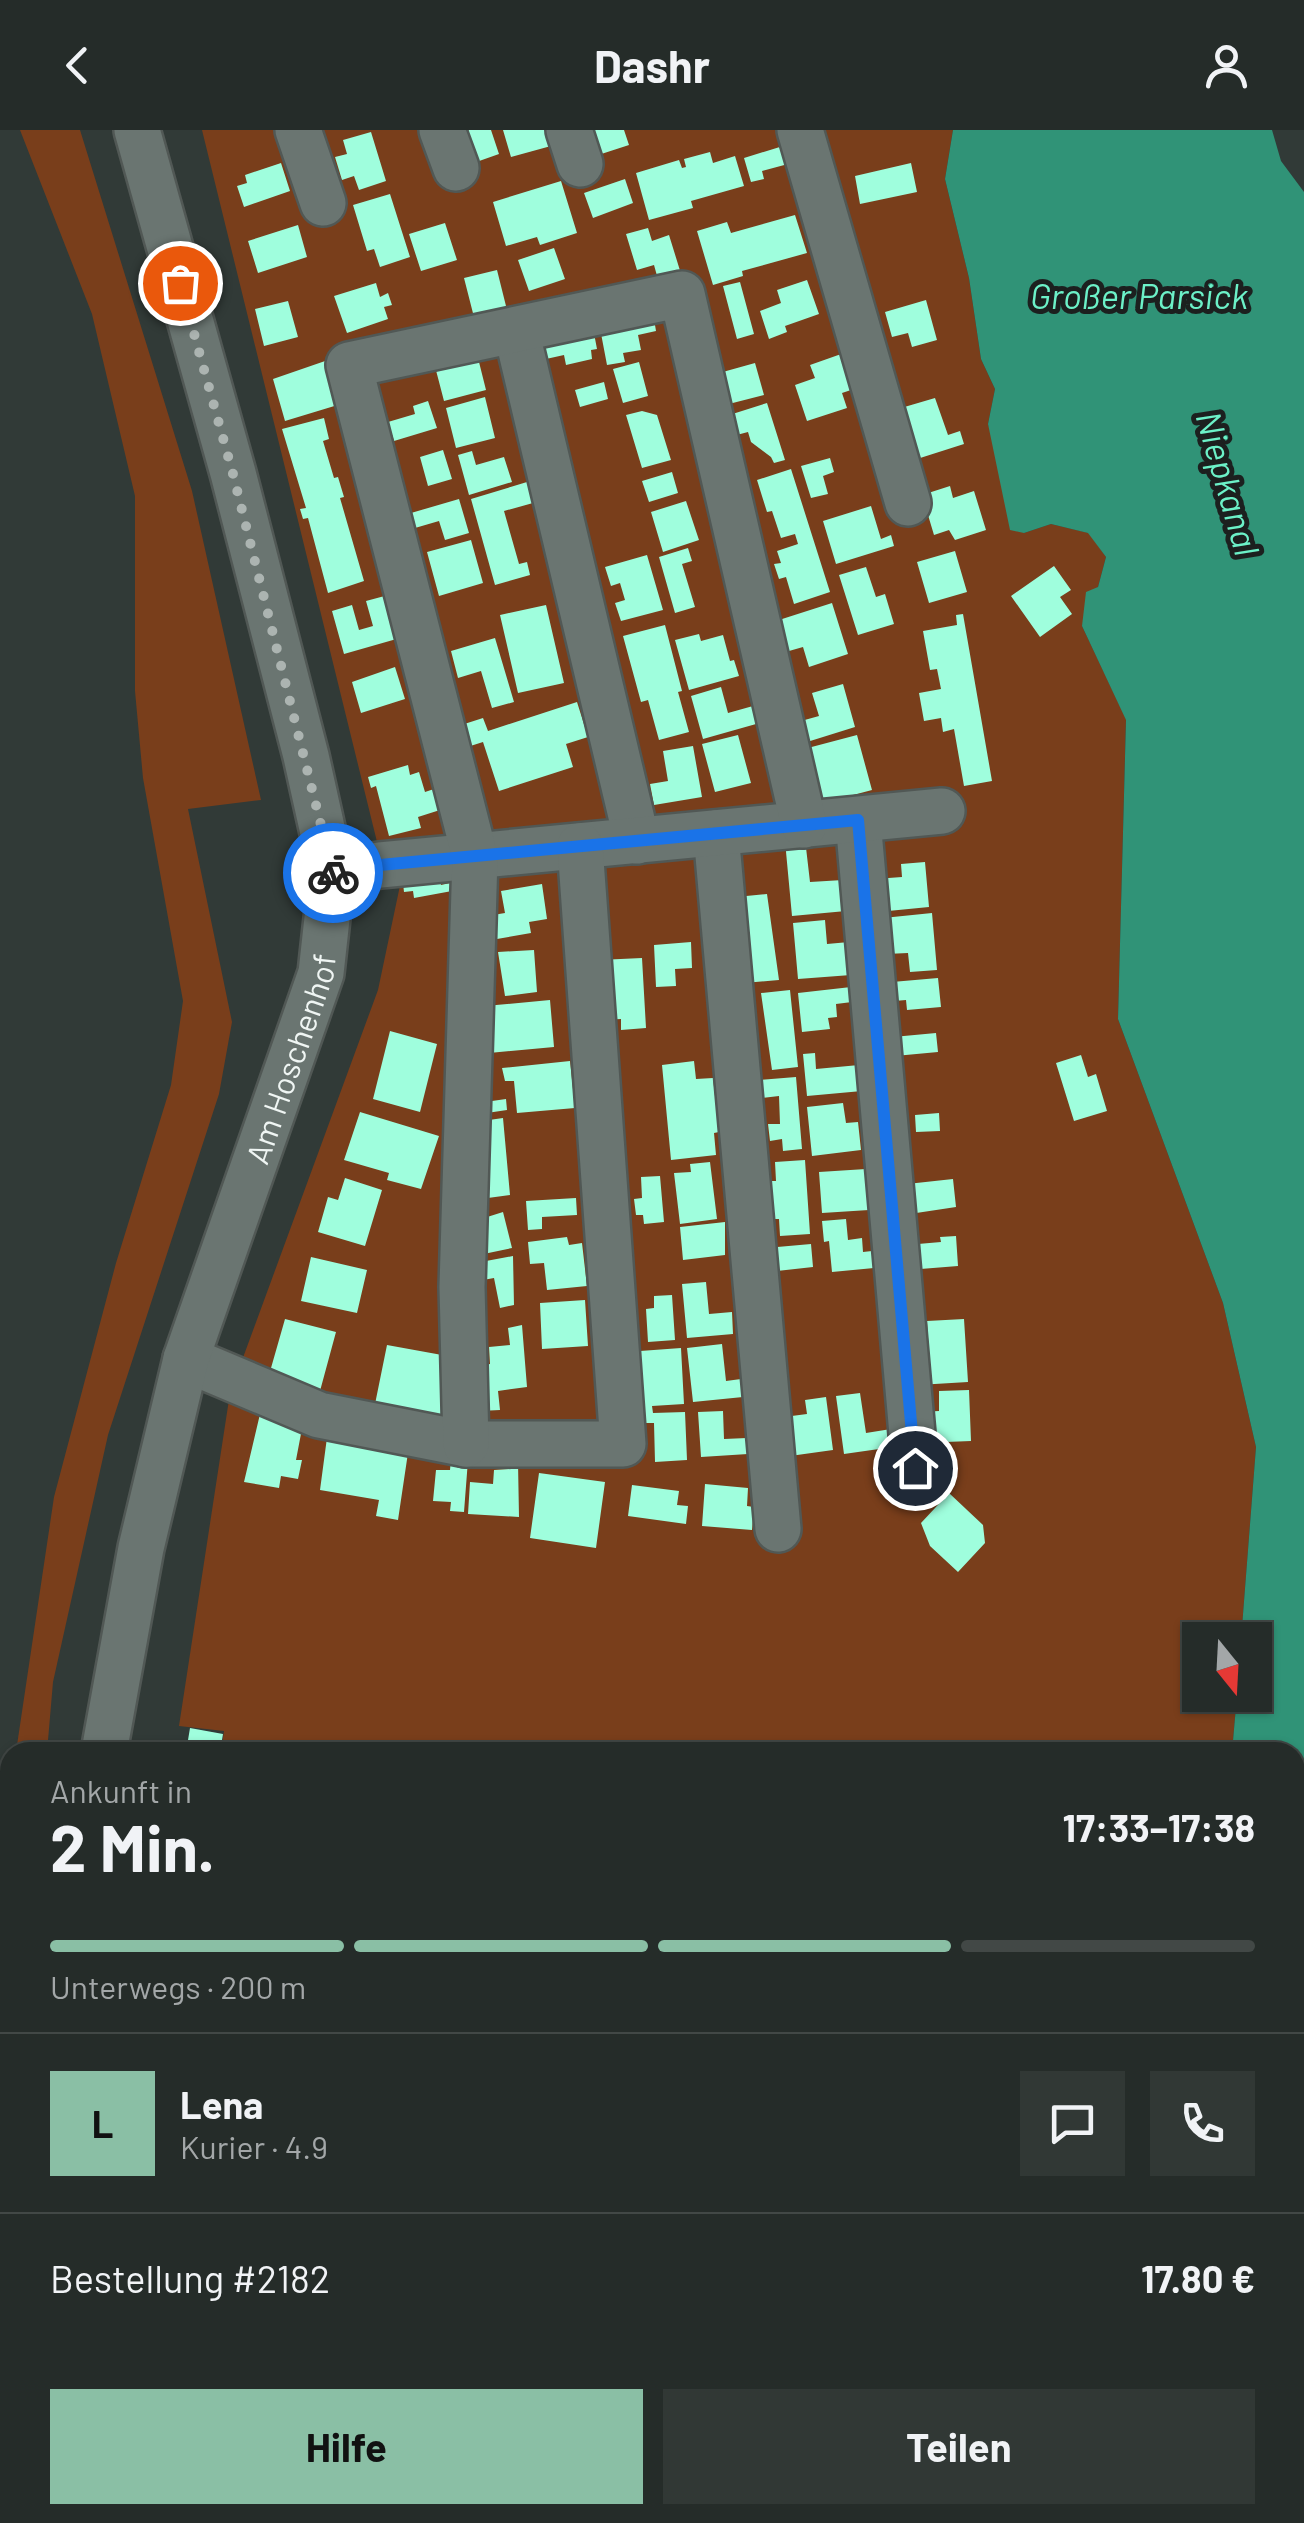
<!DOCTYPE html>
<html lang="de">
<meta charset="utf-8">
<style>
:root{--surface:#252c29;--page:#313835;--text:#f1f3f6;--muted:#a3a7a8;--line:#424846;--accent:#8abfa5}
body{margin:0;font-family:Barlow,sans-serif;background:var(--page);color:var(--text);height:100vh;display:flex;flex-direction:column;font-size:38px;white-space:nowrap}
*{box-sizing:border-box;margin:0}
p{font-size:32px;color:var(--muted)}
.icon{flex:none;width:55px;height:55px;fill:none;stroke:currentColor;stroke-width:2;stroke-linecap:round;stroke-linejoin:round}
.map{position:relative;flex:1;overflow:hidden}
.sheet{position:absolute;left:0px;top:1612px;width:1305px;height:782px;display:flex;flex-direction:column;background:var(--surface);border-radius:30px 30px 0 0;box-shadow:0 2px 8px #0004,0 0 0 2px var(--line)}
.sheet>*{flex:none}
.needle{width:65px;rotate:162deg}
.buttons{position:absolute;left:1182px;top:1492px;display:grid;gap:20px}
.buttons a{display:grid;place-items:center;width:90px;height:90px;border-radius:0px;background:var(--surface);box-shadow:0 2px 8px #0004,0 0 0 2px var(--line);font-size:50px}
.pin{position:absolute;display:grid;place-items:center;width:85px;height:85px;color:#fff;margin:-42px;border:5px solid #fff;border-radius:50%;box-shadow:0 2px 10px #0007}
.courier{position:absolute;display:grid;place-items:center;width:100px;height:100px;margin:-50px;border:8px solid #1a73e8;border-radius:50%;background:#fff;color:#222;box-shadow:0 2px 12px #0007}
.head em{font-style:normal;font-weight:700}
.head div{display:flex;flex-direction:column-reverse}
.head{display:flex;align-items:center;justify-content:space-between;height:170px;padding:0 50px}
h1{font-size:65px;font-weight:700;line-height:75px}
.bar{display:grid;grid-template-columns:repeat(4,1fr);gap:15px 10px;align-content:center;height:120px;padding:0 50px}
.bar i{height:12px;border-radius:8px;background:var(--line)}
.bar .active{background:var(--accent)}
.bar p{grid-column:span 4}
.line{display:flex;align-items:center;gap:25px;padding:0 50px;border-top:2px solid var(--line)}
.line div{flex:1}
.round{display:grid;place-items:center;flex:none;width:105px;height:105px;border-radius:0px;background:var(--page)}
.button{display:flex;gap:20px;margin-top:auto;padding:20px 50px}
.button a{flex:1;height:115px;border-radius:0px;background:var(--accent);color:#111;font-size:40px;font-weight:700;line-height:115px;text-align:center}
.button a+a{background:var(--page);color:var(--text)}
header{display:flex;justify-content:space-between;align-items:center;height:130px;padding:0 50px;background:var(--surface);font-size:45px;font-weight:700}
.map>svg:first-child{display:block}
.green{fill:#793e1b}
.water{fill:#309377}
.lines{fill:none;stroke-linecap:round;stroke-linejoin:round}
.stream{stroke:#309377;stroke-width:12}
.building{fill:#9ffedd}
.minor-casing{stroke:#515855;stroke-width:50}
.major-casing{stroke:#515855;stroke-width:60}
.path{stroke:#838a88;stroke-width:6;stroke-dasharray:10 5;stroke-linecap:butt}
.minor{stroke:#6a7571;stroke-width:45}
.major{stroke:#a58069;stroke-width:55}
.done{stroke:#acb4b1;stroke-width:10;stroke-dasharray:0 18}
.route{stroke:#1a73e8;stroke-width:12}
.labels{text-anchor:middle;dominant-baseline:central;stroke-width:10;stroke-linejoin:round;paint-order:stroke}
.street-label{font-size:32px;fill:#eff5f3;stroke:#1c201f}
.water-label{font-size:35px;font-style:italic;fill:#6cf1c8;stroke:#1c201f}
</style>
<header><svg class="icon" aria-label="back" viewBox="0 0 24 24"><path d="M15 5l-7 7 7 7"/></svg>Dashr<svg class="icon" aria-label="person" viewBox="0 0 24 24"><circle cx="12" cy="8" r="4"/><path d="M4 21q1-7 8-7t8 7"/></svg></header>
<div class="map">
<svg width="1304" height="2393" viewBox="0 0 1304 2393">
<rect width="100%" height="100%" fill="#313a37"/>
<path class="green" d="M20 0H80L192 361 261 670 188 679 232 892 219 964 108 1305 53 1552 47 1622H16L54 1367 116 1133 171 955 183 871 143 648 135 561V366L92 184Z
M202 0H953L945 49 969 148 981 229 995 259 988 294 1024 403 1051 394 1089 403 1106 427 1098 457 1082 496 1126 589 1118 889 1223 1173 1256 1317 1241 1510H1200V1565H1237L1232 1622H221L224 1601 179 1596 230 1263 378 860 402 746 379 720Z
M10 1656V1744L0 1749V1677Z
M1304 1975V2037L1295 2044V1982Z
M1304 2147V2273L1295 2277V2152Z
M189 2385H756L743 2393H188Z
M914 2385H1213L1212 2393H901Z"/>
<path class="water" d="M953 0H1272L1281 31 1304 62V1975L1295 1982V1622H1232L1237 1565H1255V1510H1241L1256 1317 1223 1173 1118 889 1126 590 1082 496 1086 462 1098 457 1106 427 1088 403 1051 394 1024 403 1010 400 988 294 995 259 981 229 969 148 945 49Z
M1304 2273V2393H1212L1213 2385H1295V2277Z"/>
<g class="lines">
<path class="stream" d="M606 2393 619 2385"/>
</g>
<path class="building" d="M469 0H491L499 24 465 36 455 9Z
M503 0H547L551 16 511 27Z
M580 0H624L629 15 589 28Z
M371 2 386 51 359 60 354 46 342 50 335 27 347 24 343 10Z
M783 16 788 34 762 41 764 49 751 52 744 28Z
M710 22 713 33 735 26 744 56 691 71 693 78 649 90 636 43 679 30 682 38 686 37 684 29Z
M281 33 290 61 244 77 237 56 247 53 245 45Z
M911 33 917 62 860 74 855 46Z
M625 49 633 73 593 88 584 63Z
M561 51 577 103 540 115 537 107 506 116 493 72Z
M390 64 410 127 380 137 374 119 367 121 353 75Z
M795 85 807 123 742 141 743 146 713 155 697 101 727 92 731 103Z
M445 93 457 130 421 141 409 104Z
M298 95 307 127 258 143 248 111Z
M648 98 652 111 669 105 682 147 659 153 654 135 637 140 626 104Z
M554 118 565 149 529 161 518 130Z
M497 140 509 188 476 195 464 148Z
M807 150 819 184 785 196 787 202 769 209 760 181 781 173 777 160Z
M740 152 754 204 737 209 723 156Z
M376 153 380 167 388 163 392 175 384 177 388 189 347 203 334 166Z
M926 170 937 210 912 217 908 203 892 207 885 182Z
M288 171 298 207 264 216 255 179Z
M653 183 656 201 638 205 641 220 623 223 625 232 607 235 599 193Z
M593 198 597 219 591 220 592 229 566 235 564 225 546 229 542 207Z
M844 223 854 259 842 263 847 278 807 291 795 255 815 248 810 235Z
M477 224 486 260 444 271 432 225Z
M328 230 341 274 285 291 273 249Z
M639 232 648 266 623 273 613 239Z
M755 233 764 265 721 276 712 245Z
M604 252 608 269 580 277 575 260Z
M485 267 495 308 456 318 446 278Z
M935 268 948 305 960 301 964 314 917 329 901 278Z
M428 271 437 298 394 311 388 292 415 284 413 276Z
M767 273 785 330 774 333 771 327 751 312 748 302 729 307 723 287Z
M642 281 657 285 671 330 642 338 626 285Z
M324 288 329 309 323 311 334 348 338 347 344 367 340 368 364 451 328 463 308 388 303 389 300 379 306 378 282 299Z
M443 320 452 349 428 356 420 327Z
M472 321 476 335 504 327 512 352 469 365 458 325Z
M830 328 834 342 823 346 828 364 811 368 801 336Z
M791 339 830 462 794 474 786 447 779 449 774 434 781 433 777 421 798 414 795 404 781 408 772 381 767 382 757 350Z
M672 342 678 363 649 372 642 351Z
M527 352 533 373 504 381 519 434 527 432 530 445 495 455 471 369Z
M950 356 953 368 974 361 986 400 955 410 949 400 934 405 922 365Z
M459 369 469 403 445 410 439 391 415 398 411 383Z
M686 371 699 410 663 422 651 382Z
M871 376 881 409 891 405 894 416 836 434 823 391Z
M471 410 483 453 439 466 427 422Z
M688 418 692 431 682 434 695 477 675 483 659 427Z
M955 421 967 462 929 473 917 432Z
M647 425 663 480 621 491 615 473 625 470 620 453 611 456 605 437Z
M1054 436 1071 460 1060 467 1072 484 1040 507 1011 466Z
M866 437 876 467 885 464 894 494 858 505 839 445Z
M392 464 400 508 344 524 332 481 352 475 359 500 373 496 366 471Z
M832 473 848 524 809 537 803 517 789 521 779 490Z
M546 475 564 553 518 563 500 485Z
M963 484 992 651 964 656 954 599 943 602 941 588 924 591 919 563 941 559 937 539 930 540 923 501 957 495 956 485Z
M665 495 682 561 678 562 689 602 659 610 648 570 641 572 623 506Z
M699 504 701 511 723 505 730 531 734 530 739 546 689 560 675 510Z
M495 508 514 572 492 578 481 541 458 548 451 521Z
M395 537 405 569 361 583 352 552Z
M843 554 855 597 807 612 801 591 819 586 812 563Z
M721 557 728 583 753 576V580L766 576 770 590 703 609 691 566Z
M577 572 588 607 566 614 573 637 499 661 483 612 461 619 455 597 483 588 488 601Z
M738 605 751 653 715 662 702 614Z
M857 605 872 660 819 674 804 619Z
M693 616 702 667 654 675 650 654 668 651 663 621Z
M408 635 410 645 419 642 425 662 434 659 440 680 418 687 421 698 389 706 376 656 371 658 368 647Z
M805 709 810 752 843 750 846 781 792 786 785 711Z
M925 732 929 777 878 782 875 749 902 747 901 734Z
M440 747 441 755 450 753 452 761 414 768 413 761 404 762 403 753Z
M542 754 547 789 529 792 531 803 497 809 493 785 505 783 501 761Z
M767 764 779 850 744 853 736 767Z
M932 783 937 840 910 842 908 823 886 824 883 788Z
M825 790 827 814 849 812 851 845 798 849 793 793Z
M691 812 692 838 675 839 676 856 656 857 654 815Z
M534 820 537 862 505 866 498 822Z
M642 828 646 898 621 900V889L602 890 599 830Z
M938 848 941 877 907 880 906 870 894 871 892 852Z
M851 857 852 872 836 874 837 887 828 888 830 899 802 902 798 863Z
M790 860 798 937 772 940 761 863Z
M550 870 554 917 489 923 485 876Z
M390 901 437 914 420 982 373 969Z
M936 903 938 922 895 926 893 907Z
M815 923 816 939 859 935 862 961 807 966 803 924Z
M1081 925 1088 947 1096 944 1107 981 1074 991 1056 933Z
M570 931 575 978 517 983 514 951H505L502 938Z
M694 931 696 949 713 948 719 1002 714 1003 716 1025 671 1030 662 935Z
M796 947 802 1019 783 1021 782 1009 770 1011 768 994H780L779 966 762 968 760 950Z
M506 969 507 980 480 984 478 973Z
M843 973 846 993 858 992 861 1020 812 1026 807 977Z
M360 982 439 1006 421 1059 387 1050 389 1043 344 1030Z
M939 983 940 1001 916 1002 915 985Z
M503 988 510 1065 473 1070 475 992Z
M805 1030 810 1104 780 1106 779 1089H768L765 1051H776L775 1032Z
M710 1032 717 1089 680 1094 674 1043 691 1042 690 1034Z
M866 1039 869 1080 822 1083 819 1042Z
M660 1046 664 1092 644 1094 643 1085H636L634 1069 642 1068 641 1047Z
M345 1048 382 1060 365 1116 318 1102 328 1067 338 1070Z
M953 1049 956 1077 903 1085 898 1055Z
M576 1068 577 1085 542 1087V1099L528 1100 526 1071Z
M503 1082 512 1118 474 1126 470 1108 488 1104 484 1088Z
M846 1089 848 1110 862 1108 863 1122 872 1121 874 1138 832 1142 829 1111 824 1112 822 1091Z
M725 1092V1125L683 1130 680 1097Z
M956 1106 958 1136 908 1140 907 1123H919L918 1114 941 1112 940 1107Z
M567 1107 569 1115 582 1113 587 1156 547 1160 544 1133 530 1134 528 1112Z
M811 1114 813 1137 768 1142 766 1118Z
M513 1126 514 1175 500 1178 494 1148 483 1150 470 1134Z
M311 1127 367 1140 357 1183 301 1171Z
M706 1152 709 1184 732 1182 733 1204 687 1208 682 1154Z
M672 1165 675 1210 648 1212 646 1179 654 1178V1166Z
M585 1170 588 1216 542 1219 540 1173Z
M285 1189 336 1202 320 1261 269 1245Z
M964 1189 968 1252 918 1255 915 1224H929L927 1191Z
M522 1195 527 1257 498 1261 500 1280 480 1281 475 1236 490 1234 489 1217 510 1215 508 1198Z
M722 1214 726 1251 741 1249 743 1267 693 1272 687 1218Z
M387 1215 453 1227 445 1293 374 1279Z
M681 1218 684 1274 652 1276 653 1283 685 1282 687 1330 655 1332 654 1293H636L634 1259 642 1258 640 1221Z
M969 1260 971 1311 921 1313 920 1282 939 1281V1261Z
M860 1263 866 1303 891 1299 893 1317 844 1324 836 1266Z
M826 1267 833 1320 790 1326 784 1287 807 1284 805 1270Z
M723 1281 724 1309 747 1308 748 1324 701 1327 698 1282Z
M260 1284 304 1288 296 1330H302L298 1349 281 1346 279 1358 244 1352Z
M328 1300 409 1316 398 1390 376 1386 379 1370 320 1360Z
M451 1329 468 1330 464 1382 450 1381 451 1372 433 1371 436 1340H450Z
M511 1331 518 1332 519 1387 468 1384 470 1352 493 1354 494 1340 512 1339Z
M539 1343 605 1352 596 1418 530 1408Z
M705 1354 748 1358 747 1376 754 1377 752 1400 702 1396Z
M632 1355 679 1361 677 1375 688 1376 686 1394 628 1386Z
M949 1363 983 1395 985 1413 958 1442 930 1416 921 1393Z
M190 1598 223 1604 220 1622H186Z
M10 1858V2200L0 2196V1882Z
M0 2264 10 2267V2386L0 2382Z
M11 2385H152L150 2393H33Z"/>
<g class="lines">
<g class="minor-casing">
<g id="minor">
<path d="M298 0 323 73"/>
<path d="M442 0 456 38"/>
<path d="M569 0 580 34"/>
<path d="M800 0 908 373"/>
<path d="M516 200 637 711"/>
<path d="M858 690 915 1338"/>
<path d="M716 703 778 1399"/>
<path d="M332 743 380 735 942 681"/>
<path d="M186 1229 319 1285 466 1314H623L580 716"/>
<path d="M466 1314 462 1157 475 727 349 235 682 164 804 695"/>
<path id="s1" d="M104 1622 141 1418 186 1229 321 843 332 743 306 626 233 343 137 0"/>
<path d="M0 1835 10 1825"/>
<path d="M0 2237 10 2240"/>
</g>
</g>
<g class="major-casing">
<path id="major" d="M1295 2075 1304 2069
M796 2393 809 2385"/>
</g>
<path class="path" d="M868 2393 881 2385"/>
<use href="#minor" class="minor"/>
<use href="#major" class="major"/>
</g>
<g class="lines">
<path class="done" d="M180 153 233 344 333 743"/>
<path class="route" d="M333 743 380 735 858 690 915 1338"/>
</g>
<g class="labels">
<g class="street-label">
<text stroke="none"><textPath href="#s1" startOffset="720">Am Hoschenhof</textPath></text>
</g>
<g class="water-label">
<text x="1139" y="165">Großer Parsick</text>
<text transform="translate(1229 353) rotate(74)">Niepkanal</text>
</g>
</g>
</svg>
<div class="buttons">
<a><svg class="needle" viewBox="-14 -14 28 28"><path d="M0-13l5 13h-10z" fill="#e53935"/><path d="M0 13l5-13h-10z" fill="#a3a7a8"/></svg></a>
</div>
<div class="pin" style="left:180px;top:153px;background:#ea580c"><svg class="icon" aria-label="bag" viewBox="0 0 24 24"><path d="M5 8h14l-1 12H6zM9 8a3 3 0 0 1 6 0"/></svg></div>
<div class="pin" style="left:915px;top:1338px;background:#1f2937"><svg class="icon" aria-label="home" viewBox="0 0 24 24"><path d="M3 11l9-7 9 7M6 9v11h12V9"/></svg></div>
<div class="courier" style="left:333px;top:743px"><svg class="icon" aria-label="bike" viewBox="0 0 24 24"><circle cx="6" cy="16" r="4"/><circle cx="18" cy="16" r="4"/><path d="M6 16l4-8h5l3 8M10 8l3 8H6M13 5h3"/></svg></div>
<section class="sheet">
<div class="head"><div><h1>2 Min.</h1><p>Ankunft in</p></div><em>17:33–17:38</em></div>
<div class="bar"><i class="active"></i><i class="active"></i><i class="active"></i><i></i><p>Unterwegs · 200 m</p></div>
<div class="line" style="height:180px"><b class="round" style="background:var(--accent);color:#111">L</b><div><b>Lena</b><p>Kurier · 4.9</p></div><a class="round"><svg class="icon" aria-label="chat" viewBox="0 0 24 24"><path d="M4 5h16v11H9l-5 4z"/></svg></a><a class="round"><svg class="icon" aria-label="phone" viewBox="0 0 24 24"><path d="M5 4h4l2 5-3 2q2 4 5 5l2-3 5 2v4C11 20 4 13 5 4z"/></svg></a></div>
<div class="line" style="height:130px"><div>Bestellung #2182</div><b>17.80 €</b></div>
<div class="button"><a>Hilfe</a><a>Teilen</a></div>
</section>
</div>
